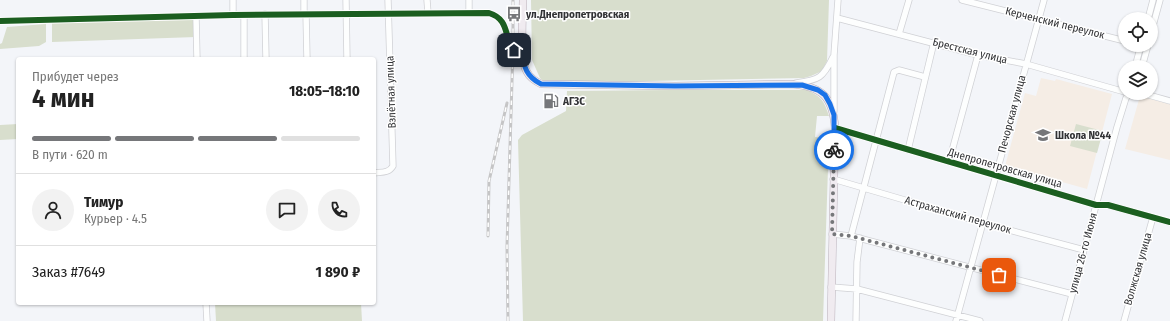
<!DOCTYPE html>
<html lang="ru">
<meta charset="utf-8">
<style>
:root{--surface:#fff;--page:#f2f2f2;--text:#222;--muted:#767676;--line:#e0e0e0;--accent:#76777a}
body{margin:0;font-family:"Fira Sans Condensed",sans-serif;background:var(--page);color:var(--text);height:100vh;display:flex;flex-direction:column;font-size:15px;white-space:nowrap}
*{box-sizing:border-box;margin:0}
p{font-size:13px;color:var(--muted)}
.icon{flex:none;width:22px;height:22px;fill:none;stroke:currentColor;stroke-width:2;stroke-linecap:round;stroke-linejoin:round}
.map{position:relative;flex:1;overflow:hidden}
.drawer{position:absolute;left:16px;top:57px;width:360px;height:248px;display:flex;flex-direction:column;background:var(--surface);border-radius:4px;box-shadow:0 1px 3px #0004}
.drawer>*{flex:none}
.tools{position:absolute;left:1118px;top:12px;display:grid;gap:8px}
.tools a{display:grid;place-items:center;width:40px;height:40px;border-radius:50%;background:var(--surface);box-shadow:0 1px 3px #0004;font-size:20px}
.pin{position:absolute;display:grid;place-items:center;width:34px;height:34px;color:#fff;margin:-17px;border-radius:8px;box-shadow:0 2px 6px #0006}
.courier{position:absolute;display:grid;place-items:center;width:40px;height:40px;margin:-20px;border:3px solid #1a73e8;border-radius:50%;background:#fff;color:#222;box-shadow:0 1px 5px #0007}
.overview em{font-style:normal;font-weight:700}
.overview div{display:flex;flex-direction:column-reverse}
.overview{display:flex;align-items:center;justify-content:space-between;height:68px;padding:0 16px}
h1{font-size:26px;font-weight:700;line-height:30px}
.bar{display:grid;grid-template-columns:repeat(4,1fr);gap:6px 4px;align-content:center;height:48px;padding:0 16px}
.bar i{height:5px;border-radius:3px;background:var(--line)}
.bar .active{background:var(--accent)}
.bar p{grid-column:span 4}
.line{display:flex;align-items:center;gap:10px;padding:0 16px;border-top:1px solid var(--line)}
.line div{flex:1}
.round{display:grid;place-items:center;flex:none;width:42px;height:42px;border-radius:21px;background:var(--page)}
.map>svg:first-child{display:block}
.education{fill:#f5ede5}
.green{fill:#d8decd}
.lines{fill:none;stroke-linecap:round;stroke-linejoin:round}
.minor-casing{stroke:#d0d1d5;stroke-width:7}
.major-casing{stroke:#bbb2bb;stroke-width:8}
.minor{stroke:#fdfefe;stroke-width:5.5}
.major{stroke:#f0ebf0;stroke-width:7}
.rail-casing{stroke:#c5c5c6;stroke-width:3}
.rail{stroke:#fff;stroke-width:1.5;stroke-dasharray:4.5;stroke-linecap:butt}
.cycleway-casing{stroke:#fff;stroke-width:8}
.cycleway{stroke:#1b5e20;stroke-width:6}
.done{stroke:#76777a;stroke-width:4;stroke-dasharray:0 7.2}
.route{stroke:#1a73e8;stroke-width:5}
.labels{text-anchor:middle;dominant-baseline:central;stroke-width:3;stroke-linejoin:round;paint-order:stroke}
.poi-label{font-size:11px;font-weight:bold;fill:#323336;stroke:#fff;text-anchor:start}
.street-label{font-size:11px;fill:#323336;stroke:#fff}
</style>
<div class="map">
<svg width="1170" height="321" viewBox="0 0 1170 321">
<rect width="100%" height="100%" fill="#f3f5f9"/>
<path class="education" d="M1041 78 1055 81 1056 79 1112 94 1087 189 1005 166 1025 93 1036 96Z
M1140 96 1170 104V160L1125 149Z"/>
<path class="green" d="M531 0H829L827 61 822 71 811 76 804 78 545 83 540 78 532 60Z
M195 19 196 37 52 42V23Z
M46 24V42L39 46 0 49V44L2 43 7 27Z
M671 90H807C822 97 824 101 829 116H817L815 137 829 138 823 321H523L518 140 522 135 566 111 567 91Z
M18 124V139L0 140V125Z
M1076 124 1103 131 1097 153 1070 146Z
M215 303H361L362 321H216Z"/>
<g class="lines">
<g class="minor-casing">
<path id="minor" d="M346 0 347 59
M427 0 428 13
M469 0V13
M962 0 1125 41
M265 14 266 59
M304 14V0
M306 14 307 59
M233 15V0
M244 15V59
M196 16 197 59
M837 18 978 55 1026 64 1125 92
M1148 19 1153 0
M0 21 233 15 489 13C515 21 499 47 523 52
M1151 33 1160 0
M899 34 909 0
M1135 67 1141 45
M1142 67 1148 45
M796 83C819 80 823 78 833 57
M1129 93 1145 94 1170 101
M834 111V55L838 0
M835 128 1096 205H1108L1170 222
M908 150 934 42
M949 162 978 55
M374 173C382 172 389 173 393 166L388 0
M833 179 983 223 1084 250
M832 234 851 236 1072 294
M851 236 894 72 899 70 925 77
M831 287 857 289 980 321
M206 303 207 321
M856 321 857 262 860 238
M956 321 1044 0
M1065 321 1117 127 1126 98 1130 93
M1124 321 1153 217"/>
</g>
<g class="major-casing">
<path id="major" d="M523 0C523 16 519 60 527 72 530 78 535 81 541 84L675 86 791 84C822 86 833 97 835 128L831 321"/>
</g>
<use href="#minor" class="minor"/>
<use href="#major" class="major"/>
<g class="rail-casing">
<path id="rail" d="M488 236 489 181 507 103
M508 321 507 246 513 48V0"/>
</g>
<use href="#rail" class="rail"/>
<g class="cycleway-casing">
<path id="cycleway" d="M0 21 233 15 489 13C515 21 499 47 523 52
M835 128 1096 205H1108L1170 222"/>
</g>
<use href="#cycleway" class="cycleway"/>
</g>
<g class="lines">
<path class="done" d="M834 150 832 234 851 236 999 275"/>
<path class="route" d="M514 50 523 52C523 67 527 77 541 84L675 86 802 85 818 90 825 95 830 104 834 115V150"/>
</g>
<defs>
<g id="bus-bare" transform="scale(1.2)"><path d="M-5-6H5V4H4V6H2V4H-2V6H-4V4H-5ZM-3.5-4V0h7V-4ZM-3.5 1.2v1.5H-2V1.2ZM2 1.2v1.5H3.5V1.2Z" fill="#76777a" stroke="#fff" stroke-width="2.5" paint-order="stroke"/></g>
<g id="fuel-bare" transform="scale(1.2)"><path d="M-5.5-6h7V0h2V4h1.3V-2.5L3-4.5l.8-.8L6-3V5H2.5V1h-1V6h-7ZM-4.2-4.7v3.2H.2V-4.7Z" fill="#76777a" stroke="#fff" stroke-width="2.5" paint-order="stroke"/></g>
<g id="school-bare" transform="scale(1.2)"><path d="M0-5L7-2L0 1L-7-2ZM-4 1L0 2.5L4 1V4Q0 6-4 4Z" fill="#76777a" stroke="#fff" stroke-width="2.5" paint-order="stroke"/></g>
</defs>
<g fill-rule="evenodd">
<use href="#bus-bare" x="514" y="14"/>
<use href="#fuel-bare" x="551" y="101"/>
<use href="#school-bare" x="1043" y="135"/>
</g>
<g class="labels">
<g class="poi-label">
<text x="526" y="14">ул.Днепропетровская</text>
<text x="563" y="101">АГЗС</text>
<text x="1055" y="135">Школа №44</text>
</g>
<g class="street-label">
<text transform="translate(1055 23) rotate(14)">Керченский переулок</text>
<text transform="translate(970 51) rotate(14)">Брестская улица</text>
<text transform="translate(391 92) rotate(-92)">Взлётная улица</text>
<text transform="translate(1012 114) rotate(-75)">Печорская улица</text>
<text transform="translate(1005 168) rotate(16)">Днепропетровская улица</text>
<text transform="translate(958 215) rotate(16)">Астраханский переулок</text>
<text transform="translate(1083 253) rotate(-75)">улица 26-го Июня</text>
<text transform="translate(1138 269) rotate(-74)">Волжская улица</text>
</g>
</g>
</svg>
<div class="tools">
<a><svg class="icon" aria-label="locate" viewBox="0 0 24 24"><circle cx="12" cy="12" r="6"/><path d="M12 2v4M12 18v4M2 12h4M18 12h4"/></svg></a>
<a><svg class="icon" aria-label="layers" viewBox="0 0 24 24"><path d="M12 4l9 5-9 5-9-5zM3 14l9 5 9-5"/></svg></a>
</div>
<div class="pin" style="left:999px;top:275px;background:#ea580c"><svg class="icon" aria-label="bag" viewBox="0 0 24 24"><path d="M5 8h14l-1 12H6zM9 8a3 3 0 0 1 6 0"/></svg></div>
<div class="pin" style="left:514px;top:50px;background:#1f2937"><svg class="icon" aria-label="home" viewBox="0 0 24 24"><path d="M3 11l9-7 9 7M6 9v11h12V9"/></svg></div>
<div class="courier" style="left:834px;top:150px"><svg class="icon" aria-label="bike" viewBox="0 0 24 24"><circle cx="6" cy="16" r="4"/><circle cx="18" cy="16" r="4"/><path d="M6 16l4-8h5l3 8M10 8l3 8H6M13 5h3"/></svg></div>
<section class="drawer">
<div class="overview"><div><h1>4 мин</h1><p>Прибудет через</p></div><em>18:05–18:10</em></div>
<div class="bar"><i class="active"></i><i class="active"></i><i class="active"></i><i></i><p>В пути · 620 m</p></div>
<div class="line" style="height:72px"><a class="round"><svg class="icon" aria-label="person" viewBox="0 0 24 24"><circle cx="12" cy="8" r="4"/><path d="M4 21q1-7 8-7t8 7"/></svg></a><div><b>Тимур</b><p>Курьер · 4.5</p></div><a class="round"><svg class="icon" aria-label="chat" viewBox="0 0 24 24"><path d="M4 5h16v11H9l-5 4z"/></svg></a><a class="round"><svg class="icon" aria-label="phone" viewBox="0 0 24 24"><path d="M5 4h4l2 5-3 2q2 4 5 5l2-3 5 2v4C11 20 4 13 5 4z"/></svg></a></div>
<div class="line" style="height:52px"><div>Заказ #7649</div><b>1 890 ₽</b></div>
</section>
</div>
